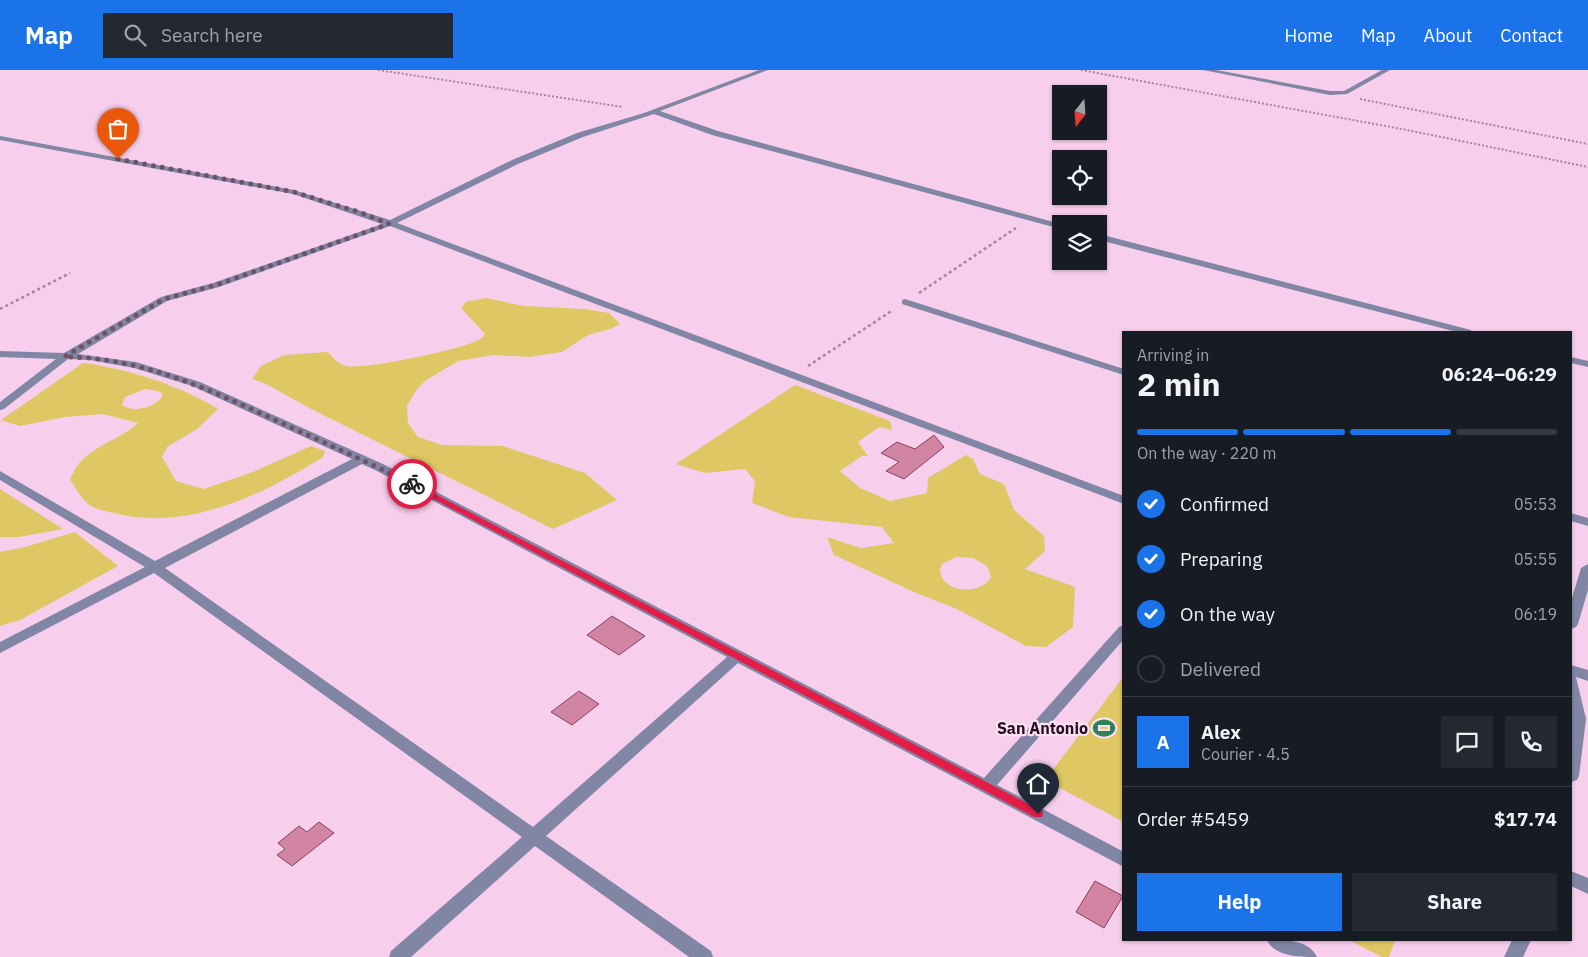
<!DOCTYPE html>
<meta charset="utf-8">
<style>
:root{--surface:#171b24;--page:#242831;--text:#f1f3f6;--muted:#9ea1a6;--line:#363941;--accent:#1a73e8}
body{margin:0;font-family:"IBM Plex Sans",sans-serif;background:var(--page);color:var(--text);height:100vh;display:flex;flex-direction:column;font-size:19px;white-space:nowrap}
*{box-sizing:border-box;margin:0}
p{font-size:16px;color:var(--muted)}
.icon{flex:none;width:28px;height:28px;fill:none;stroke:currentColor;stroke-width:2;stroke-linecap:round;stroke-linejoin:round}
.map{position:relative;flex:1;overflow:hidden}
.panel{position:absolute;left:1122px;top:261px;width:450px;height:610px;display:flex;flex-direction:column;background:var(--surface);border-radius:0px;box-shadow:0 1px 4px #0004}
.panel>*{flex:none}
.needle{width:32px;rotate:197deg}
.tools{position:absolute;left:1052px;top:15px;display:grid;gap:10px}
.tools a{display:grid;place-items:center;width:55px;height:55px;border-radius:0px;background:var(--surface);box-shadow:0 1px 4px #0004;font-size:25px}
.pin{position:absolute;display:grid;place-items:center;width:42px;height:42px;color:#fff;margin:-51px -21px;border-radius:50% 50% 50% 0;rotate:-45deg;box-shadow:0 0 5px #0007}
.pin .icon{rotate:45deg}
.courier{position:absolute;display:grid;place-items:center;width:50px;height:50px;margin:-25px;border:4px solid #e11d48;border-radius:50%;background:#fff;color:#222;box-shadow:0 1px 6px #0007}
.summary em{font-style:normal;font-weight:700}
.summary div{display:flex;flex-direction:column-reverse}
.summary{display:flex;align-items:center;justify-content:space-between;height:85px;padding:0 15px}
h1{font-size:32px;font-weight:700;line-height:38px}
.bar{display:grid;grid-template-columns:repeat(4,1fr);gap:8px 5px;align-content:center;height:60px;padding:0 15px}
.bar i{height:6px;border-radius:4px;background:var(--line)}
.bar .current{background:var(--accent)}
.bar p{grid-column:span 4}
.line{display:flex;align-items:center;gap:12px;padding:0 15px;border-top:1px solid var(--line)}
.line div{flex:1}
.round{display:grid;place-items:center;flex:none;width:52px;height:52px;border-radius:0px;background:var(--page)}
ol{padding:0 15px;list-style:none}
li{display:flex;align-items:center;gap:15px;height:55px}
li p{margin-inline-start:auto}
li .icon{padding:5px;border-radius:50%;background:var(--accent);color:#fff;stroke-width:4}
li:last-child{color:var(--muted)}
li i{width:28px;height:28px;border:2px solid var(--line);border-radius:50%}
.cta{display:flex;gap:10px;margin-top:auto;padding:10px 15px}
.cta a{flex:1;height:58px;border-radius:0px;background:var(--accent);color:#fff;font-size:20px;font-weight:700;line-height:58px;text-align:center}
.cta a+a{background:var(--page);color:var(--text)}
header{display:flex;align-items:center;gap:30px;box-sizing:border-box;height:70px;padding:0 25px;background:var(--accent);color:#fff}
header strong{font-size:24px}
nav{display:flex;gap:28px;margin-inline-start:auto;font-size:18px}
.search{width:350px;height:45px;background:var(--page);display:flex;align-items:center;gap:12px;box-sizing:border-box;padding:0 18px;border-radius:0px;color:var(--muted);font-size:19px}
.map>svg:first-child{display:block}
.green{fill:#dfc763;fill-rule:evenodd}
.building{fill:#d285a2;stroke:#87415d}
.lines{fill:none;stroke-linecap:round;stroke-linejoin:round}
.path-far1{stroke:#a7859f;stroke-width:2;stroke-dasharray:2 2;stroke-linecap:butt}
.path{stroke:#a7859f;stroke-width:2.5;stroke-dasharray:3 3;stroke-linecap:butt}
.minor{fill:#8086a3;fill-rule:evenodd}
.route{fill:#e11d48}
.done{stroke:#6f5168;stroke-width:5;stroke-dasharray:0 9}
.labels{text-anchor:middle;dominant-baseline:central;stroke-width:4.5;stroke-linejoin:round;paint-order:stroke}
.near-poi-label{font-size:16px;font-weight:bold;fill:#260e21;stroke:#fce0f4;text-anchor:end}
</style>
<header>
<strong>Map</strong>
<div class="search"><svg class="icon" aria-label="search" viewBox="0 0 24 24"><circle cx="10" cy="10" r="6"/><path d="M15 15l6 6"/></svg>Search here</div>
<nav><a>Home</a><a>Map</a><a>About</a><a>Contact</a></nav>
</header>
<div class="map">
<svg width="1588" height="887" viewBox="0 0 1588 887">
<rect width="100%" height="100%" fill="#f7ceec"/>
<path class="green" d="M486 228 524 236 584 239 609 243 620 254 610 259 588 265 562 282 529 287 493 285 458 291 425 311 417 319 407 336 408 353 418 367 442 375 503 376 585 403 617 430 553 459 315 341 264 313 252 309 261 296 284 285 328 282C333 288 338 294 346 296 363 300 459 280 476 271 480 270 483 267 485 264L461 238 466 232Z
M83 293C125 298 182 316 218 339L197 359 167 377 162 387 176 411 204 419 253 402 311 376 325 381 323 387C262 425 187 462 114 443 105 441 92 439 86 432 80 426 75 417 70 410 81 377 115 374 138 353L103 344 65 347 20 356 1 350ZM145 319 158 321 162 323V327C154 338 133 343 122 335L125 327Z
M795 315 890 351 892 360 879 357 858 372 868 386H862L840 401 860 418 890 431 927 423 928 408 966 385 973 389 980 404 1004 414 1014 440 1044 466 1045 481 1025 499 1075 517 1073 557 1046 577 1026 576 957 539 914 522 834 485 827 467 861 478 894 473 882 457 789 447 752 433 755 411 745 399 705 403 676 394ZM956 487 973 488 987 496 991 507C981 526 940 523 940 499L942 494Z
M0 419 63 459 19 467H0Z
M75 462 118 496 20 550 0 556V482L25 477Z
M1124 606V752L1045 710Z
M1349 870H1395L1389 887H1382Z"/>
<path class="building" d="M934 365 944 377 904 409 886 401 899 392 881 383 897 372 915 379Z
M612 546 645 566 619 585 587 565Z
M579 621 599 634 572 655 551 642Z
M319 752 334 763 292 796 277 785 285 779 278 773 299 756 307 762Z
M1095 811 1123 826 1104 858 1076 842Z"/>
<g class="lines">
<path class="path-far1" d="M378 0 623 37
M1081 0 1407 60 1588 97
M1360 29 1588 74"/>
<path class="path" d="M919 223 1016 158
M0 239 70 203
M808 296 893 240"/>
<path class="minor" d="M759 0H768L660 41 718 61 1061 154V159L712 65 654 44 583 67 518 94 397 153 1124 426V434L390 156 219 217 167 231 78 284 136 292 200 312 383 394 984 708 1119 557 1124 555V569L997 715 1124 782V797L738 593 546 766 711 881 713 887H689L535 776 411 887H389L391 881 522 767 154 503 0 583V572L145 497 0 410V401L155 491 352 389 192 316 134 298 90 290 68 289 4 339 0 340V332L56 289 0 287V281L64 283 161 227 213 213 382 154 293 124 0 70V66L294 120 390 150 512 90 577 63 644 43ZM362 394 375 400 727 587 533 757 165 498Z
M1203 0H1216L1330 21H1344L1382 0H1390L1347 24 1330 25Z
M1099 164 1471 260 1472 262H1457L1099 170Z
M905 229 1124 299V305L902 234V230Z
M1571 287 1588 291V297L1571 293Z
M1571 443 1588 448V456L1571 451Z
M1588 494V520L1578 554 1576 557 1571 559V531L1581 498Z
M1571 595 1588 600V611L1576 607 1586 649 1579 706 1577 710 1571 712V606L1574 607 1571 606Z
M1571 801 1588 808V824L1571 816Z
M1267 870C1284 870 1309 869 1317 887 1300 887 1275 887 1267 870Z
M1512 870H1531L1523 887H1504Z"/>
</g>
<path class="route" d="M412 412 1042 741 1043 744 1042 747H1034L409 416V413Z"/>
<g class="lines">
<path class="done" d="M118 89 294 122 362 143 389 154 216 215 164 229 64 287C144 287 214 322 284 354 327 374 370 393 412 414"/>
</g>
<defs>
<g id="stadium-bare" transform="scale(1.725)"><path d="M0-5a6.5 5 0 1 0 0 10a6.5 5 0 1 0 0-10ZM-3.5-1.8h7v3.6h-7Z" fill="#2f8255" stroke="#fce0f4" stroke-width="2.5" paint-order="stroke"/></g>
</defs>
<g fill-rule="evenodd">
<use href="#stadium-bare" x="1104" y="658"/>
</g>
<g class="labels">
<g class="near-poi-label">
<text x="1088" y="658">San Antonio</text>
</g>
</g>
</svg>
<div class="tools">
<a><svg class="needle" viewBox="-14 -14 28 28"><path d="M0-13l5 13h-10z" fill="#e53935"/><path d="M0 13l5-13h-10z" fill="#9ea1a6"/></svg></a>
<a><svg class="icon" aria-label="locate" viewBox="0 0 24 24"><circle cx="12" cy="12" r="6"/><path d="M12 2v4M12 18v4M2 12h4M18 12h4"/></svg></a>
<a><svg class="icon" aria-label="layers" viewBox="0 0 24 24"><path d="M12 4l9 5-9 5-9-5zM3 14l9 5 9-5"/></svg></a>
</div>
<div class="pin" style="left:118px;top:89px;background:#ea580c"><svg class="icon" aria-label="bag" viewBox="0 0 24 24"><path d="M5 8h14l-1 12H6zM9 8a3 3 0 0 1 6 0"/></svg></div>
<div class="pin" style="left:1038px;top:744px;background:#1f2937"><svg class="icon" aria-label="home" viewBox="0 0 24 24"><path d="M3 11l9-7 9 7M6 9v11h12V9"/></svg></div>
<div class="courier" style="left:412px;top:414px"><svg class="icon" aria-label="bike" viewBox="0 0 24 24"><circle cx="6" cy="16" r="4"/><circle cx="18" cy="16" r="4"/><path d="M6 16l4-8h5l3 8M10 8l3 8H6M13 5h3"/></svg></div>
<section class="panel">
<div class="summary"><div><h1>2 min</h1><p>Arriving in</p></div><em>06:24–06:29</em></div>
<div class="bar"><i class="current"></i><i class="current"></i><i class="current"></i><i></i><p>On the way · 220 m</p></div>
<ol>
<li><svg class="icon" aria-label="check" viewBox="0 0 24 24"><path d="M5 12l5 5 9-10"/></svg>Confirmed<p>05:53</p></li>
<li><svg class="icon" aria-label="check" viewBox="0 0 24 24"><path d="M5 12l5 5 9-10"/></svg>Preparing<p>05:55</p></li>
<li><svg class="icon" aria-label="check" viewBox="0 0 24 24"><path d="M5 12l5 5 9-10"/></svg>On the way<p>06:19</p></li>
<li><i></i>Delivered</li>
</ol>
<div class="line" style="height:90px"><b class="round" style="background:var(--accent);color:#fff">A</b><div><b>Alex</b><p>Courier · 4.5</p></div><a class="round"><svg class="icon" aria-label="chat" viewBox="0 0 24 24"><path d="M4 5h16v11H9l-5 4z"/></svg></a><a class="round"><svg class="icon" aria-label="phone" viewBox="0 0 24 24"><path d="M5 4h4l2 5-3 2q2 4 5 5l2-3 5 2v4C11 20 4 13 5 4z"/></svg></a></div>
<div class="line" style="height:65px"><div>Order #5459</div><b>$17.74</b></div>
<div class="cta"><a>Help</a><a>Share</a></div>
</section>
</div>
